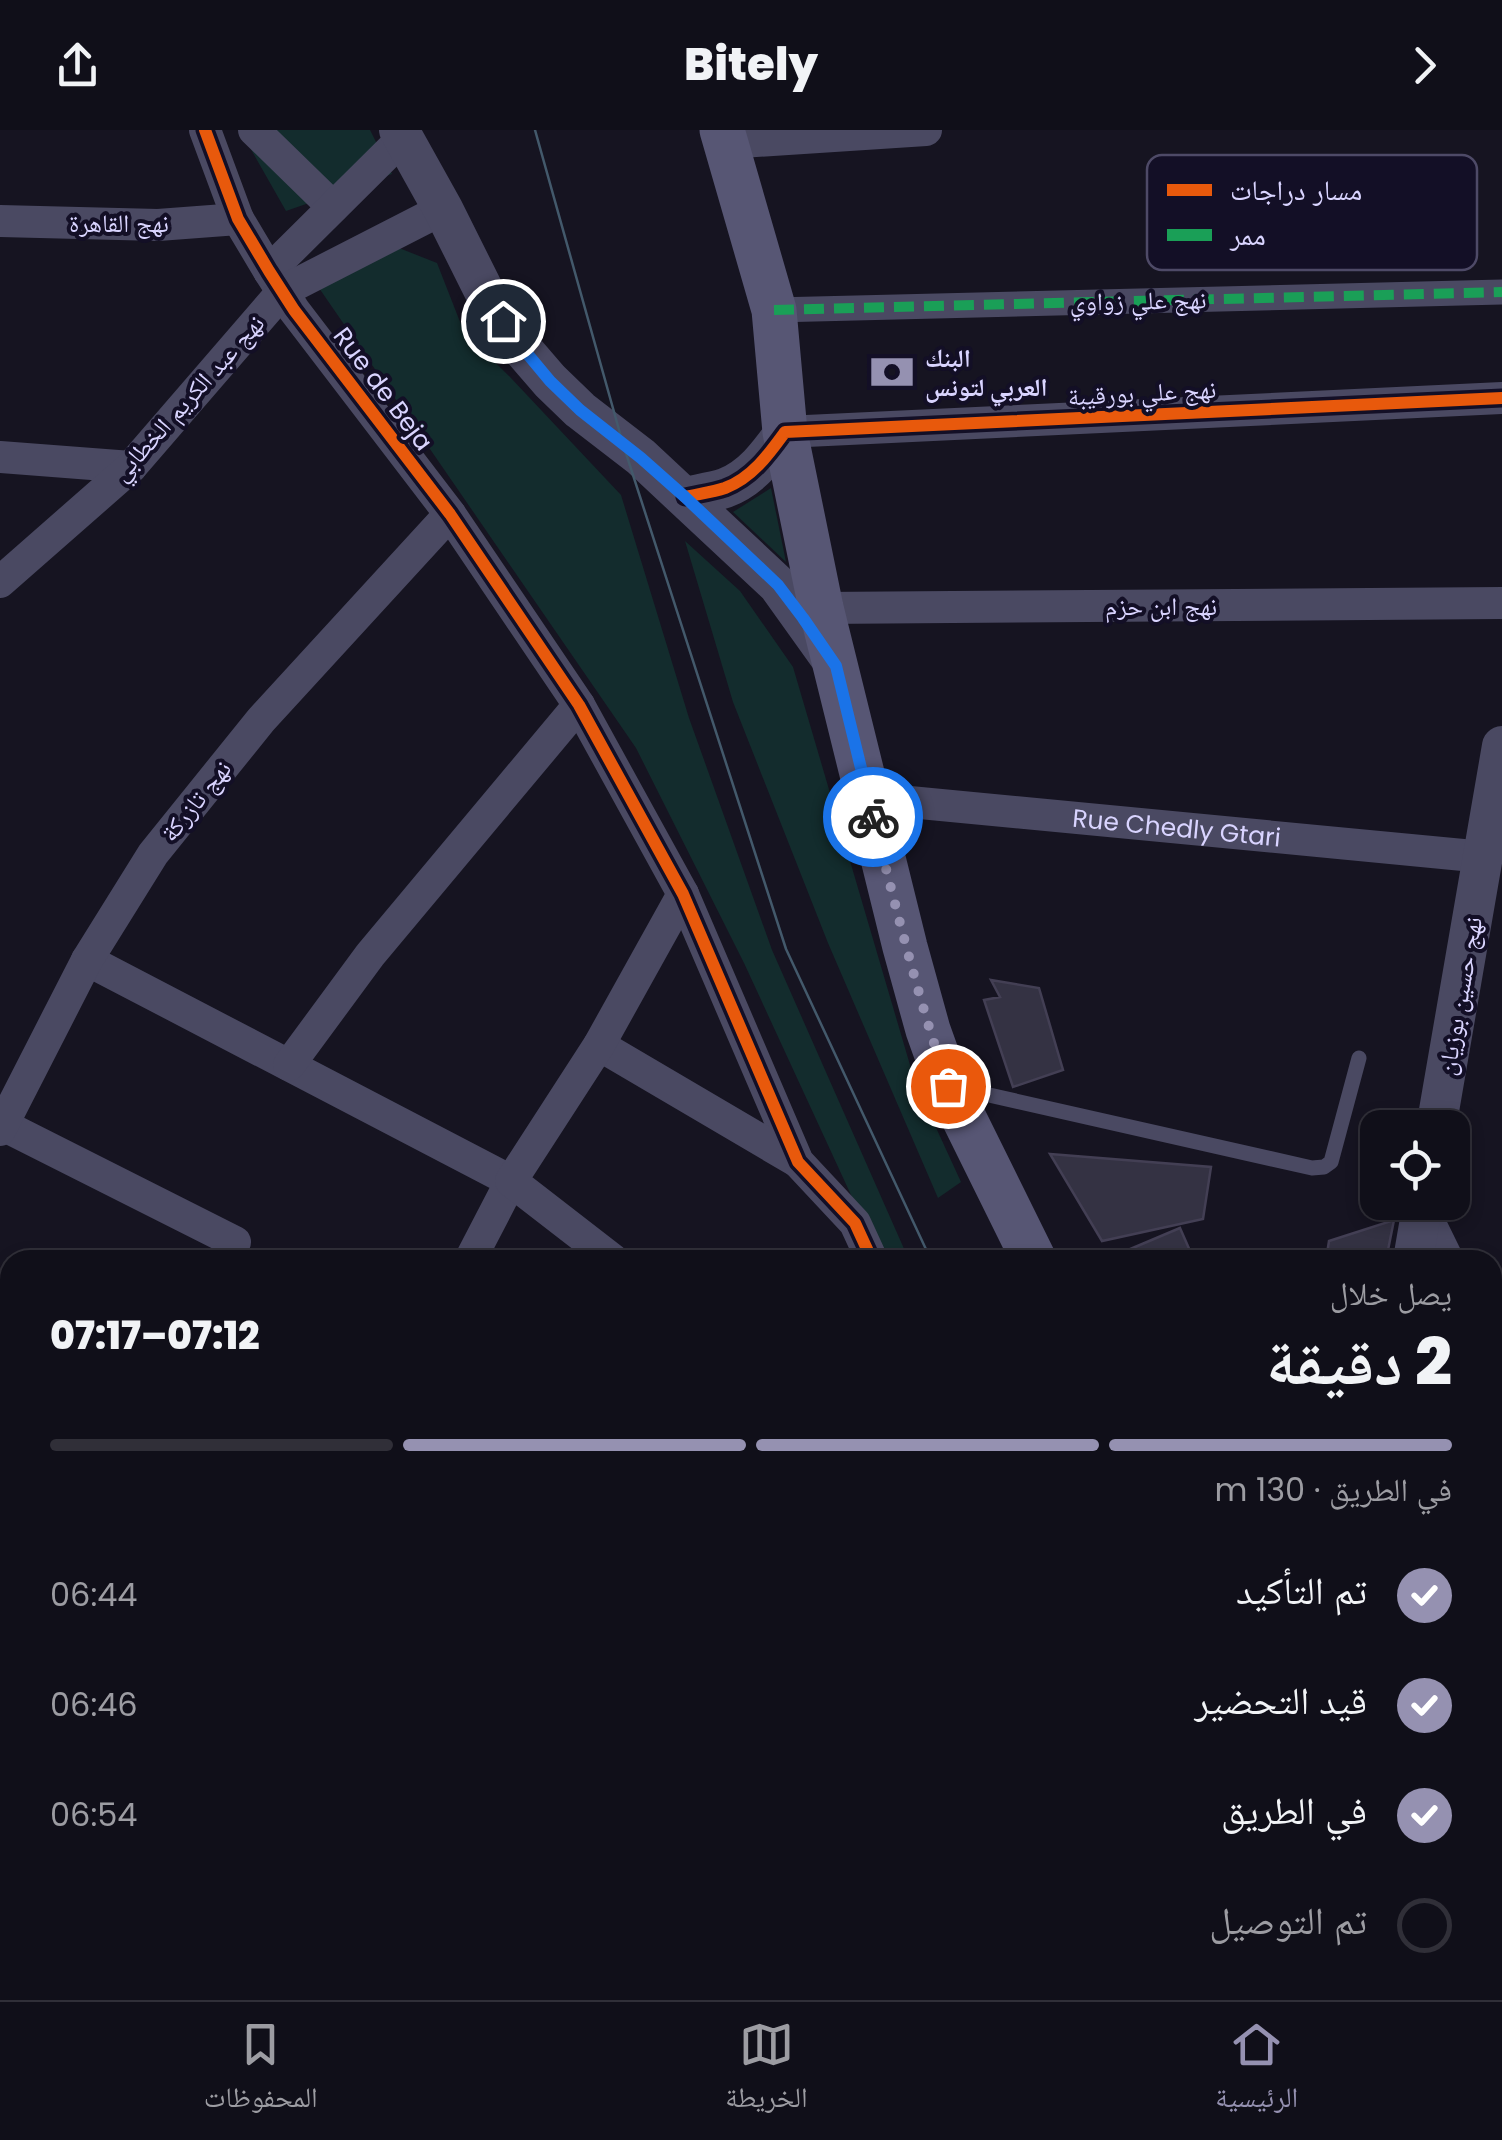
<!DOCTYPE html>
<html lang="ar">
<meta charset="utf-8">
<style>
:root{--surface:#100f19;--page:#1e1d26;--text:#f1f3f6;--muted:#9c9ca2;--line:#302f38;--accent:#9591b1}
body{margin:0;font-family:Poppins,"Noto Naskh Arabic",sans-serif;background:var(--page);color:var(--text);direction:rtl;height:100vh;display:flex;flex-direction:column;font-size:38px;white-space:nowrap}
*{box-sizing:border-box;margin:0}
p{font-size:32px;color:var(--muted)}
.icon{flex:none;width:55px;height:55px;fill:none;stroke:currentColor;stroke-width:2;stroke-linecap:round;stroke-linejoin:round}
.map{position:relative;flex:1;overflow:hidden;direction:ltr}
.panel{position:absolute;left:0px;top:1120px;width:1502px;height:750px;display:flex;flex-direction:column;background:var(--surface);border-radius:30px 30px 0 0;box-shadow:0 5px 15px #0003,0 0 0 2px var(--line);direction:rtl}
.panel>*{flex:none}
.controls{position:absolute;left:1360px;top:980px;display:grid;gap:20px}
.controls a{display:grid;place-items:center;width:110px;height:110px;border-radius:20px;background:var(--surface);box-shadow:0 5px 15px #0003,0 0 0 2px var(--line);font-size:50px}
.pin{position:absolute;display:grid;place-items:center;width:85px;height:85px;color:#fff;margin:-42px;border:5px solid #fff;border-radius:50%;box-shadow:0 2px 10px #0007}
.courier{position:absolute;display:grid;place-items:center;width:100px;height:100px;margin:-50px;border:8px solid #1a73e8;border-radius:50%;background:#fff;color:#222;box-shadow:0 2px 12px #0007}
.overview em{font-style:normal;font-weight:800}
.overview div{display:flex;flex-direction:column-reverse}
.overview{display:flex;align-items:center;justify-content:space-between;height:170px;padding:0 50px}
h1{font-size:65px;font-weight:800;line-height:75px}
.bar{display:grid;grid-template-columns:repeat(4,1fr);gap:15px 10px;align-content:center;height:120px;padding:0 50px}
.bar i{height:12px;border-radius:8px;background:var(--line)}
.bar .current{background:var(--accent)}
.bar p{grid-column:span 4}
ol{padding:0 50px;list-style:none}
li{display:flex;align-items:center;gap:30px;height:110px}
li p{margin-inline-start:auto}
li .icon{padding:10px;border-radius:50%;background:var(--accent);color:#fff;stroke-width:4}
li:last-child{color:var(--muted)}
li i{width:55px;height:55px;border:5px solid var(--line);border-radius:50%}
header{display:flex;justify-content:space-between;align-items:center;height:130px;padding:0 50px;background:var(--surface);font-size:45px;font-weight:800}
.tabs{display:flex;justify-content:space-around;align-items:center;height:140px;border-top:2px solid var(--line);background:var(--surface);font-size:28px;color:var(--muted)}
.tabs a{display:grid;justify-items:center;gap:5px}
.tabs .current{color:var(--accent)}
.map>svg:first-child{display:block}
.green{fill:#132c2d}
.building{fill:#343243;stroke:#433f54;stroke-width:2.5}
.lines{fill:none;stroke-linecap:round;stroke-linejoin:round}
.service{stroke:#4a4962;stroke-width:15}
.pedestrian{stroke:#4a4962;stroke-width:25}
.minor{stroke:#4a4962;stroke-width:32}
.tertiary{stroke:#4a4962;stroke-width:40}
.secondary{stroke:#575674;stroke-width:45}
.tram{stroke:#43596b;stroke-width:2.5}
.quiet{stroke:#1a9f57;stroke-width:10;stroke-dasharray:20 10;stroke-linecap:butt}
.cycleway-casing{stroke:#130f26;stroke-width:19}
.cycleway{stroke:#e8590c;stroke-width:12}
.done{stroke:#9591b1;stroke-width:10;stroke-dasharray:0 18}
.route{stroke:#1a73e8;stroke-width:12}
.labels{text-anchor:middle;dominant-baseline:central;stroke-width:8;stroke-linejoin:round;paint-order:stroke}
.street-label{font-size:25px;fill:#d9d4ff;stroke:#130f26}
.poi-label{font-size:25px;font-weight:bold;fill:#d9d4ff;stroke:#130f26;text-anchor:start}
.key{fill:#130f26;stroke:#4e4a67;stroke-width:2.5}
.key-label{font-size:28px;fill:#d9d4ff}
</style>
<header><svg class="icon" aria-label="forward" viewBox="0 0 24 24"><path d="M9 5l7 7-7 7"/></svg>Bitely<svg class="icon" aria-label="share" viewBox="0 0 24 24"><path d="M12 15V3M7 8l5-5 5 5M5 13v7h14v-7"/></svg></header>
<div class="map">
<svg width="1502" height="1870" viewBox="0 0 1502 1870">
<rect width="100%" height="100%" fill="#161421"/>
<path class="green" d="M240 0H370L392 44 286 81Z
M399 118 437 133 464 202 510 247 621 365 689 588 772 820 909 1130H881L744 833 636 618 319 158Z
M771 358 786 432 733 382Z
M685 411 740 461 793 537 915 952 961 1052 938 1068 828 813 733 572Z"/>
<path class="building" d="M991 850 1039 858 1063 940 1013 957 984 870 1000 867Z
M1050 1024 1211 1037 1203 1089 1102 1111Z
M1394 1090 1386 1130H1326L1329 1111Z
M1180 1098 1194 1130 1109 1128Z
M1326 1860H1379L1384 1870H1331Z
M1326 1860 1331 1870H1304L1325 1860Z"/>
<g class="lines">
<path class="service" d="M958 958 1312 1038 1324 1037 1331 1032 1359 928"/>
<path class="pedestrian" d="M774 180 1502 162"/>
<g class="minor">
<path d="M205 0 238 89 269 141 294 180 450 384 579 575 683 764 798 1032 855 1093 872 1130"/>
<path d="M254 0 333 77"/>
<path d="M725 13 926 0"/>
<path d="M0 91 158 95 238 89"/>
<path d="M269 141 403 8"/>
<path d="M785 302 1502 268"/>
<path d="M0 327 131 337"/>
<path d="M0 452 131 337 283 161 443 79"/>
<path d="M821 478 1502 473"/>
<path id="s1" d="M868 668 1484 727"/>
<path d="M87 830 511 1051 470 1130"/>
<path d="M599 915 798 1032"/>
<path d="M289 935 370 825 579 575"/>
<path d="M3 995 235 1112"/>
<path d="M0 1000 87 830 153 724 261 590 450 384"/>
<path d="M1422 1077 1448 1130"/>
<path d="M613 1130 511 1051 599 915 683 764"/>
<path d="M0 1193 10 1198"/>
<path d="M1492 1223 1502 1243"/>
<path d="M1492 1553 1502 1546"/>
<path d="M0 1578 10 1584"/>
<path d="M1492 1583 1502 1602"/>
<path d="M509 1860 523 1870"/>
<path d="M1139 1860 1142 1870"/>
<path d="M1476 1870 1502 1858"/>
</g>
<path class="tertiary" d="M399 0 443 79 487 167 519 215 550 251 580 280 641 327 778 455 828 525
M685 367C698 364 713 362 725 358 752 348 769 324 785 302
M1436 998 1502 616
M1413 1130 1423 1072
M1072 1870 1084 1860"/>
<path class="secondary" d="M722 0 774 180 785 302 821 478 905 817 928 900 948 956 1034 1130
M1426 1860 1431 1870"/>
<path class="tram" d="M535 0 623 314 786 819 931 1130
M1179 1860 1181 1870"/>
<path class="quiet" d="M774 180 1502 162"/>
<g class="cycleway-casing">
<path id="cycleway" d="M205 0 238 89 269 141 294 180 450 384 579 575 683 764 798 1032 855 1093 872 1130
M685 367C698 364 713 362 725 358 752 348 769 324 785 302L1502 268"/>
</g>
<use href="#cycleway" class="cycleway"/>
</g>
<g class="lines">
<path class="done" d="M873 687C896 778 918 868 948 956"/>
<path class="route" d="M503 191 520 215 550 251 580 280 641 328 685 367 778 455 803 488 836 536 873 687"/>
</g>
<defs>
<g id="bank-bare" transform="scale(3.45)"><path d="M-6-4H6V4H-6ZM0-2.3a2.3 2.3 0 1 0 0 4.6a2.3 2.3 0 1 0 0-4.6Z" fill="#9591b1" stroke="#130f26" stroke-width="2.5" paint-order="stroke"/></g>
</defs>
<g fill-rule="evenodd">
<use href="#bank-bare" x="892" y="242"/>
</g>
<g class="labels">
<g class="street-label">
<text x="119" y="93">نهج القاهرة</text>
<text transform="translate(1138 171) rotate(-1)">نهج علي زواوي</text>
<text transform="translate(383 259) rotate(53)">Rue de Beja</text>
<text transform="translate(1142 263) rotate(-3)">نهج علي بورقيبة</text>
<text transform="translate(188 268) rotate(-48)">نهج عبد الكريم الخطابي</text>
<text x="1161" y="476">نهج ابن حزم</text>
<text transform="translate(196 671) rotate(-51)">نهج تازركة</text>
<text stroke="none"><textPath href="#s1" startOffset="310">Rue Chedly Gtari</textPath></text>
<text transform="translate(1460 866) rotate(-80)">نهج حسين بوزيان</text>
</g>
<g class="poi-label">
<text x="925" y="228">البنك<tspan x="925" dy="29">العربي لتونس</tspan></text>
</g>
</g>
<rect x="1147" y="25" width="330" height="115" rx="15" class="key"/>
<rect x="1167" y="54" width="45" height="12" fill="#e8590c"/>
<rect x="1167" y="99" width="45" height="12" fill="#1a9f57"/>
<g class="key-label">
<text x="1230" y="70">مسار دراجات</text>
<text x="1230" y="115">ممر</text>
</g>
</svg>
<div class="controls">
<a><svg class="icon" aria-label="locate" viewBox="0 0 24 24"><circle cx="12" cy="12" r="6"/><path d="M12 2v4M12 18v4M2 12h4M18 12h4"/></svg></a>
</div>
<div class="pin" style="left:948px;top:956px;background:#ea580c"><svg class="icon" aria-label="bag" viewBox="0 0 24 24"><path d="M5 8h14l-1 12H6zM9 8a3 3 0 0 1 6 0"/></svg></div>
<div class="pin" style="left:503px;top:191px;background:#1f2937"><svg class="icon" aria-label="home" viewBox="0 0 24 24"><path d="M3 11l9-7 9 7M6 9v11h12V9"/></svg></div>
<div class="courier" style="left:873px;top:687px"><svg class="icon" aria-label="bike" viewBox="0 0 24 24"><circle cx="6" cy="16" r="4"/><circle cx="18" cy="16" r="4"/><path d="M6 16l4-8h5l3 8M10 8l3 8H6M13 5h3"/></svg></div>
<section class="panel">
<div class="overview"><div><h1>2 دقيقة</h1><p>يصل خلال</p></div><em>07:12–07:17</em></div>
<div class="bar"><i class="current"></i><i class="current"></i><i class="current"></i><i></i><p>في الطريق · 130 m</p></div>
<ol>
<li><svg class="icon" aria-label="check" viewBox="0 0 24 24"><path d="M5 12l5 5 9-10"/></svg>تم التأكيد<p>06:44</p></li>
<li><svg class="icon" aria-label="check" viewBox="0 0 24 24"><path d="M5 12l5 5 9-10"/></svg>قيد التحضير<p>06:46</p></li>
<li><svg class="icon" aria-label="check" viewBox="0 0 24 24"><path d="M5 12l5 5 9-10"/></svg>في الطريق<p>06:54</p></li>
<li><i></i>تم التوصيل</li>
</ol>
</section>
</div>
<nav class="tabs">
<a class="current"><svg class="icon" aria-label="home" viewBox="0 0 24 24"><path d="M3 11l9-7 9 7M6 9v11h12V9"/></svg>الرئيسية</a>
<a><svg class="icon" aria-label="map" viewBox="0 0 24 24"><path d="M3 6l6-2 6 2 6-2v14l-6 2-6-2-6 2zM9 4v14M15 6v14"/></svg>الخريطة</a>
<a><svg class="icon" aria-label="saved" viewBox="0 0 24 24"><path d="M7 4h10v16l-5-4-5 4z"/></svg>المحفوظات</a>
</nav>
